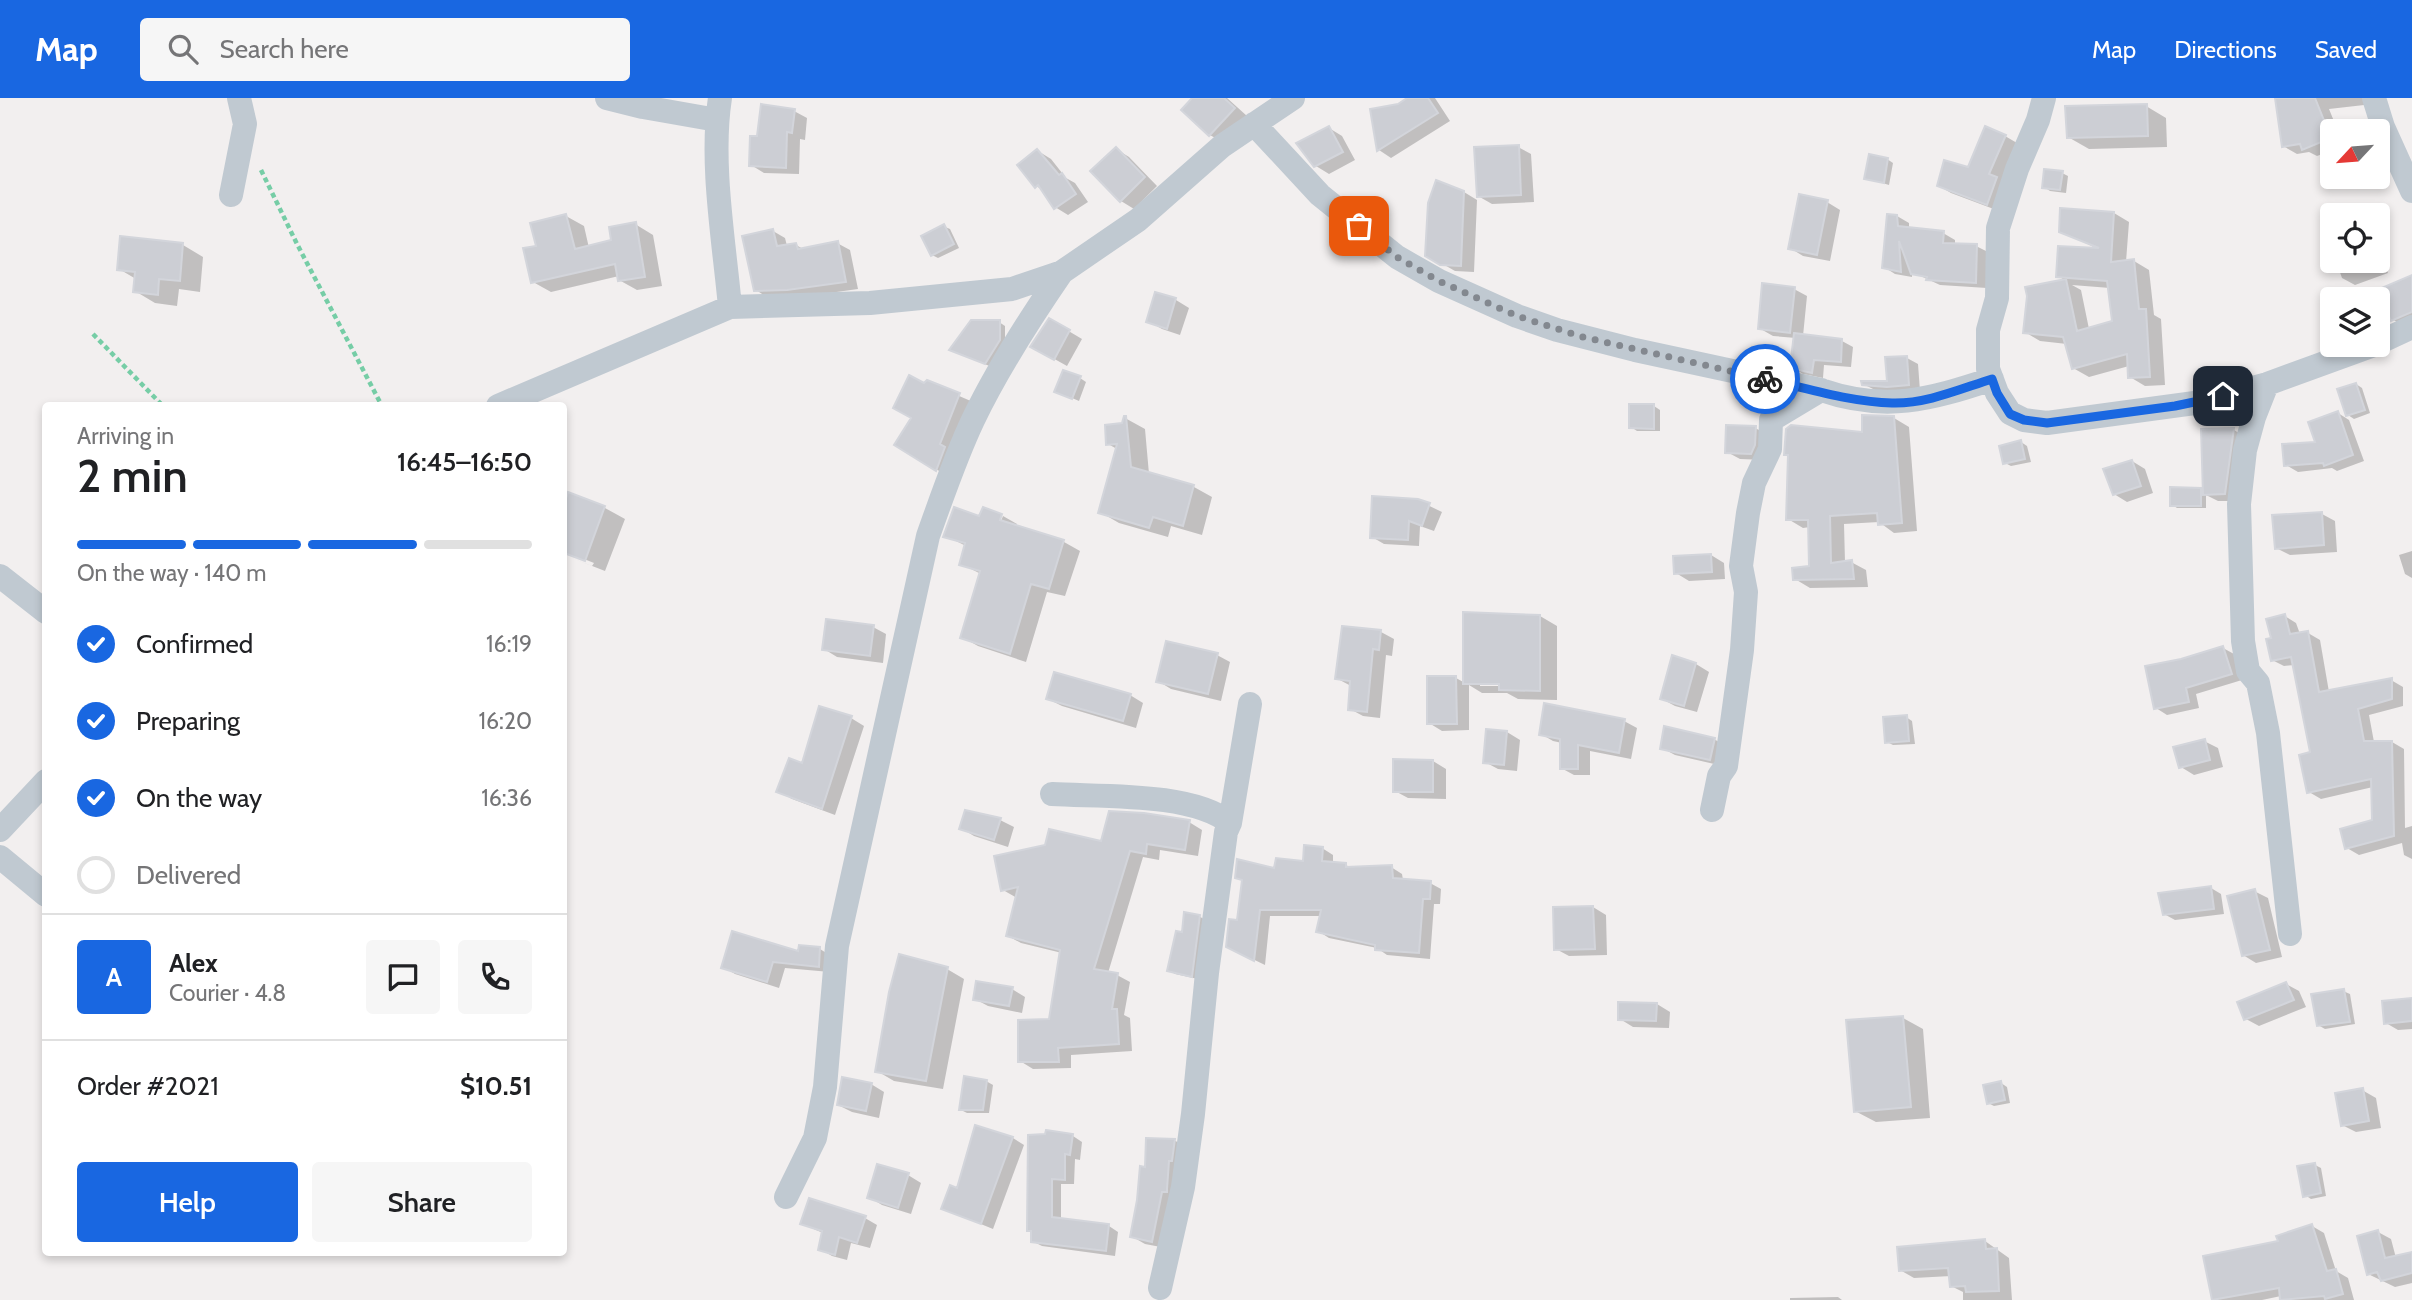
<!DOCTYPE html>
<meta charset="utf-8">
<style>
:root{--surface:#fff;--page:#f6f6f6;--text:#202124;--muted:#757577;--line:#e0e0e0;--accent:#1967e1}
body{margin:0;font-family:Cabin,sans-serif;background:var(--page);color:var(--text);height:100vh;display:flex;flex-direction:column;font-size:26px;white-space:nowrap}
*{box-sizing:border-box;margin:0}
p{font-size:23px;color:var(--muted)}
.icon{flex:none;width:38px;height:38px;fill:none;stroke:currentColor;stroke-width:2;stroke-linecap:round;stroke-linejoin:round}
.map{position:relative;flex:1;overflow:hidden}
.side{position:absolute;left:42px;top:304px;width:525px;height:854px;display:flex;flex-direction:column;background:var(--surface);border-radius:7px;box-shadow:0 4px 10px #0003}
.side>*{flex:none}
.needle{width:46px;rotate:244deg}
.buttons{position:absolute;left:2320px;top:21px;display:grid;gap:14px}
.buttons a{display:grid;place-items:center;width:70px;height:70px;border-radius:7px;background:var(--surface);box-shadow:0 4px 10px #0003;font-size:35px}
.pin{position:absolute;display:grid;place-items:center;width:60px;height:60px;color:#fff;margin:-30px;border-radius:14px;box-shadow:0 4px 10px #0006}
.courier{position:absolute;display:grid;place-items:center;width:70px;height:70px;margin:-35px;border:5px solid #1967e1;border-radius:50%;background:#fff;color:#222;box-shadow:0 2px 9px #0007}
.headline em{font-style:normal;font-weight:600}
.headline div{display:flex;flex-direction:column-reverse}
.headline{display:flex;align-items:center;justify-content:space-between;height:119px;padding:0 35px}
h1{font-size:46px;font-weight:600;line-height:52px}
.bar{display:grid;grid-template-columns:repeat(4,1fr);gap:10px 7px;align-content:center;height:84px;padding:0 35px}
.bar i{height:9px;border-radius:5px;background:var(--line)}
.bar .active{background:var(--accent)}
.bar p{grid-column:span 4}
.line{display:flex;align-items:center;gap:18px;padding:0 35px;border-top:2px solid var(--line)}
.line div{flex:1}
.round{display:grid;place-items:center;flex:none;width:74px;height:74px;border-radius:7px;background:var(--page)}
ol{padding:0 35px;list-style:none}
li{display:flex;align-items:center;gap:21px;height:77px}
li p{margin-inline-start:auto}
li .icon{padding:7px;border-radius:50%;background:var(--accent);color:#fff;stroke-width:4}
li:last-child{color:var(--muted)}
li i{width:38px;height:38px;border:4px solid var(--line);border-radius:50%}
.cta{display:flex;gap:14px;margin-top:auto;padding:14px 35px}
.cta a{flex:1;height:80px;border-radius:7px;background:var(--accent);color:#fff;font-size:28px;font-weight:600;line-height:80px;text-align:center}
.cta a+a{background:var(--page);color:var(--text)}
header{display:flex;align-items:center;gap:42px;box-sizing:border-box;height:98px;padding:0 35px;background:var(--accent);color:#fff}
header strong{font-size:33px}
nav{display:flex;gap:38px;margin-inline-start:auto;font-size:24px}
.search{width:490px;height:63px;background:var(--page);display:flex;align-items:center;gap:18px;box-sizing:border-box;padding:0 24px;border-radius:7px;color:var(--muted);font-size:26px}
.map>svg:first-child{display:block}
.shadow{fill:#0003;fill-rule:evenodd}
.building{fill:#ccced4;stroke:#d3d5db;stroke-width:2}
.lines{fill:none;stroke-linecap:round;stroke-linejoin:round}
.path{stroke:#76cda6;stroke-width:4.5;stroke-dasharray:5 3.5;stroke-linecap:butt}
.minor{stroke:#c0c9d1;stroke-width:24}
.done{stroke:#83888f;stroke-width:7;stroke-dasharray:0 12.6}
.route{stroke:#1967e1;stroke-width:9}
</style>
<header>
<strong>Map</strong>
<div class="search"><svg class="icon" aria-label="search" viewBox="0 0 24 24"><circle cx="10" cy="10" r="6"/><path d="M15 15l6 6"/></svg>Search here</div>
<nav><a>Map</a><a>Directions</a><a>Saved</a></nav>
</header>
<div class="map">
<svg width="2412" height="1202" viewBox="0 0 2412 1202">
<rect width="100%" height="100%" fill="#f2efef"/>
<path class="shadow" d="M1195 0H1227L1247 18 1222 44 1210 37Z
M1411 0H1435L1450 23 1391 60 1379 52 1372 12 1398 8Z
M2277 0H2376L2373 6 2329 11 2338 33H2333V52L2317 58 2309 54 2297 56 2283 48Z
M2146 8 2166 20 2167 49 2089 51 2068 39Z
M794 13 807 20 805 42 800 41 799 76 764 75 751 67 759 40Z
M1329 30 1342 38 1355 62 1329 76 1316 68Z
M2005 38 2017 45 1999 113 1951 95 1939 88 1969 71Z
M1518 49 1531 56 1534 104 1492 106 1478 98Z
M1116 51 1129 59 1157 88 1134 111 1121 103Z
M1038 53 1051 61 1066 80 1075 85 1088 104 1068 117 1055 109 1043 92 1036 88Z
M1887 61 1893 65 1889 87 1866 80Z
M2062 75 2068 78 2066 95 2050 93 2044 89Z
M1464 94 1477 102 1474 174 1455 173 1427 157Z
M1827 104 1840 112 1830 163 1803 158 1790 150Z
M2114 115 2129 124 2126 164 2134 163 2149 172 2154 217 2161 221 2165 287 2145 288 2130 279 2129 268 2089 279 2073 270 2067 246 2040 243 2025 234 2066 183 2058 178 2098 151 2060 133ZM2072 187 2110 190 2114 224 2089 231 2081 192Z
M566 118 584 128 589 150 613 143 635 126 653 137 662 188 637 192 619 182V178L551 194 533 184 538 149Z
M1897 118 1909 125V131L1943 135 1955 142V147L1976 148 1988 154 1987 190 1940 187 1912 174V179L1895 176 1884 169Z
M943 128 950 131 959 150 938 160 932 157Z
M773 133 785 140 787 148 796 147 805 152 837 145 850 152 858 191 801 199 768 200 756 192Z
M2333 136V155L2327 138Z
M122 140 183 147 203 159 200 194 179 191 177 208 155 205 135 193 136 181 119 171Z
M2378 147 2388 175 2355 187 2342 180 2336 163H2378Z
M2412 181V226L2405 229 2392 221Z
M1794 191 1807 198 1803 238 1842 243 1853 249 1851 269 1824 267 1823 280 1803 276 1792 269 1796 240 1773 238 1759 230Z
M1156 196 1176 202 1189 210 1180 237 1162 231 1148 223Z
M1050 222 1082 241 1067 268 1033 249Z
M999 224 1005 228V246L992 269 957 255Z
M1907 260 1918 266 1920 293 1875 292 1863 286 1889 285Z
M1080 280 1086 284 1079 303 1063 296Z
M927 284 973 304 949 379 897 347 913 320Z
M2356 286 2362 290 2370 315 2354 321 2348 317Z
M1654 308 1660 312V333H1637L1631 329Z
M2338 315 2349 322 2364 363 2337 373 2332 370 2298 374 2286 367 2318 345Z
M1125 320 1145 331 1149 376 1194 389 1212 399 1202 437 1171 428 1168 439 1119 425 1100 414 1117 351 1108 346 1123 327Z
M1894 320 1909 329 1917 433 1894 435 1879 424 1844 426 1845 464H1851L1866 472 1868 489 1810 490 1795 481 1811 469 1810 429 1803 430 1788 421 1790 359 1785 356 1864 336Z
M1755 330 1769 337 1765 362 1740 361 1727 354Z
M2234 332 2247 340 2238 403H2218L2206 397V410H2177L2171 406 2200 391 2204 394 2203 333Z
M2021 344 2027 348 2031 364 2011 368 2005 365Z
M2132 363 2145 371 2153 395 2127 404 2114 396Z
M569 396 605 410 625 421 605 473 564 457 592 468 594 465 564 453V412Z
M1417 402 1442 414 1434 433 1420 428 1419 448 1384 446 1372 439Z
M984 411 1002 417H1000L998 431 1003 418 1017 426 1016 429 1064 444 1080 453 1065 498 1047 494 1026 564 978 548 962 539 981 476 961 466 966 448 946 438 980 420Z
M2322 416 2335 423 2337 454 2290 457 2276 450Z
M2412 453V480L2405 476 2399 457Z
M1711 457 1724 465 1725 481 1689 483 1676 475Z
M1540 518 1557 528V602L1518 601 1507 595H1482L1469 587V632L1442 633 1429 625 1456 580 1465 585ZM1480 584H1508V588H1480Z
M2285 518 2296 525 2300 536 2308 535 2320 542 2329 594 2391 582 2403 589V608L2369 617 2374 644H2392L2404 651 2405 730 2412 728V761L2404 757 2402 745 2359 757 2347 750 2373 724V689L2321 701 2309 694 2312 656 2294 567 2284 568 2272 562 2273 541Z
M873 529 886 536 883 565 837 559 824 551Z
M1381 534 1394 541 1392 558 1386 557 1380 620 1363 618 1350 611 1351 588 1336 580Z
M2223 550 2234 556 2242 582 2196 596 2199 610 2167 617 2156 610 2182 562Z
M1217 557 1230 564 1221 603 1171 591 1158 583Z
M1674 560 1696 566 1709 574 1697 614 1675 608 1662 601Z
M1130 597 1143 605 1136 630 1062 608 1048 601Z
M1906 619 1912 623 1915 646 1893 647 1887 644Z
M851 620 864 628 835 717 792 701 778 693Z
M1624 623 1637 630 1631 661 1590 653V677H1574L1561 670 1562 645 1553 643 1541 636Z
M1507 634 1520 642 1517 673 1498 671 1485 664Z
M1714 641 1727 649 1723 668 1675 657 1662 650Z
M2204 643 2218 650 2223 669 2194 677 2181 669Z
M1433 663 1446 671V701L1408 700 1395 693Z
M1000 722 1014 729 1008 749 974 738 961 730Z
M1189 724 1202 732 1198 758 1160 752 1159 762 1143 759 1108 875 1117 877 1130 884 1124 917 1130 920 1132 953 1071 957V970L1033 971 1020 963 1051 923 1062 855 1021 845 1008 838 1017 800 1003 792 1103 745Z
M1322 750 1333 757V766L1346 767 1353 771 1391 769 1402 776 1403 782 1430 785 1441 791 1440 806H1434L1430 861 1387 857 1377 850 1329 840 1318 833 1321 818H1270L1265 867 1238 854 1239 824 1244 783 1237 779 1304 765Z
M2211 790 2221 796 2224 816 2175 822 2164 816Z
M2254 793 2268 800 2282 859 2256 865 2243 857Z
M1593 809 1606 817 1607 857 1569 858 1556 851Z
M1199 818 1205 822 1198 881 1175 876 1169 872 1183 836Z
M820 851 831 858 830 874 785 870 779 890 735 876 723 869Z
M947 871 964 881 943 991 894 983 877 973Z
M2286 886 2299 893 2306 909 2259 928 2246 921Z
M1012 891 1025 899 1022 915 988 908 975 901Z
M2343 893 2350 896 2355 926 2325 931 2318 927Z
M2412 902V931L2398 932 2386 925Z
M1657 906 1670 914 1669 930 1633 929 1620 921Z
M1903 920 1923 931 1930 1020 1876 1024 1855 1013Z
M986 983 993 987 989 1015H967L961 1012Z
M2001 985 2007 989 2010 1005 1994 1008 1988 1005Z
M871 986 884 994 879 1020 852 1014 838 1007Z
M2362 992 2376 1000 2381 1030 2356 1034 2342 1027Z
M976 1030 1013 1040 1024 1047 993 1131 944 1111 958 1093Z
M1047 1034 1073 1038 1082 1044 1080 1062 1075 1061 1074 1086H1061V1122L1109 1128 1118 1134 1115 1158 1042 1148 1032 1143V1134L1029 1132Z
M1174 1042 1187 1050 1166 1150 1145 1146 1131 1138 1146 1071Z
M2315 1067 2321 1070 2326 1098 2311 1101 2305 1097Z
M908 1077 921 1085 911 1116 882 1107 869 1099Z
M865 1120 877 1127 870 1150 851 1145 847 1162 832 1158 820 1151 823 1135 802 1126Z
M2312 1128 2324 1135 2336 1173 2348 1180 2354 1202H2282L2281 1198 2262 1202H2214L2205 1159 2280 1145Z
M2378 1134 2391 1141 2396 1160 2412 1156V1185L2395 1189 2368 1176Z
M1985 1143 2009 1160 2012 1202H1963V1194L1951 1188V1178L1914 1180 1900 1172Z
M1838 1199 1842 1202H1790V1200Z"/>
<path class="building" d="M1192 0H1224L1235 10 1209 38 1181 12Z
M1407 0H1428L1438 15 1377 53 1370 11 1398 6Z
M2275 0H2315L2331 40 2302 52 2300 46 2282 49Z
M761 6 795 11 792 35 787 34 786 70 749 68 750 38H757Z
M2147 6 2148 38 2067 40 2065 8Z
M1329 28 1343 54 1314 69 1296 45Z
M1985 28 2006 37 1989 76 1997 79 1987 107 1937 88 1944 62 1968 69Z
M1519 47 1521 97 1477 99 1474 49Z
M1116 49 1145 79 1120 104 1090 73Z
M1037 51 1059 77 1062 75 1076 96 1054 111 1038 87 1035 90 1017 67Z
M1869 56 1888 60 1884 85 1864 81Z
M2044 71 2063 73 2060 92 2042 90Z
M1436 82 1464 93 1461 168 1440 167 1425 158 1428 105Z
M1799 96 1828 102 1817 157 1788 151Z
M2060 110 2114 114 2111 164 2134 161 2139 211H2146L2150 279 2128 280 2127 256 2072 271 2063 239 2023 235 2027 198 2025 189 2066 181 2077 233 2112 223 2107 183 2056 179 2058 148 2099 150 2059 134Z
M566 116 575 151 611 142 609 129 636 124 645 179 618 183 615 166 531 185 523 150 536 148 530 125Z
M1887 116 1897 117 1898 128 1944 133 1943 145 1977 146 1976 185 1926 182 1927 179 1911 176 1899 143 1901 174 1882 170Z
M944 126 954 146 931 158 921 138Z
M773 131 777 148 796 145 798 151 838 143 846 184 787 192 754 193 742 138Z
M120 138 183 145 180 183 159 181 158 197 133 194 135 174 117 172Z
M2412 177V214L2391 223 2377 192Z
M1762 185 1795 189 1790 235 1758 231Z
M1155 194 1176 200 1167 231 1146 224Z
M1049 220 1070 232 1054 262 1030 249Z
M971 222H1000V242L985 266 949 252Z
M1794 235 1842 241 1841 264 1814 262 1812 275 1790 270Z
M1907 258 1909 287 1887 289 1862 287 1861 283H1887L1885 259Z
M1063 272 1081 278 1072 301 1054 294Z
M909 277 924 285 927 282 960 295 940 346 945 349 936 373 894 347 911 320 893 310Z
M2356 285 2365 312 2346 318 2337 291Z
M1629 306H1654V331L1629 330Z
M2338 313 2353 357 2324 368 2323 365 2284 368 2282 346 2315 344 2308 324Z
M1862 317 1894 318 1902 425 1878 427 1877 415 1830 418 1831 465 1852 462 1854 481 1793 482 1792 470 1809 468 1808 422H1786L1788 357H1784L1786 331 1791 327 1862 334Z
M1124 318H1126L1131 369 1194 387 1183 428 1153 419 1149 430 1098 415 1117 346 1106 347 1105 327 1122 325Z
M1726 327 1756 328 1755 347 1751 356 1725 355Z
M2234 330 2225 396 2203 397 2201 331Z
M2021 342 2025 361 2003 366 1999 348Z
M2132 362 2141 388 2113 397 2103 371Z
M2170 389 2201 390V408H2170Z
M568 394 605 408 585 463 564 455V407Z
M1372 398 1418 401 1430 405 1422 428 1409 423 1408 442 1370 440Z
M954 409 979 418 983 409 1002 416 1000 422 1064 442 1049 491 1031 486 1010 556 960 540 980 473 959 467 965 445 943 439Z
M2322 414 2324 447 2275 451 2272 417Z
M1711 456 1712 474 1674 476 1673 458Z
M1463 514 1540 517V593L1499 592V586H1463Z
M2285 516 2290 536 2308 533 2319 594 2392 580V601L2358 611 2364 643H2392L2394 738 2345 751 2340 731 2372 722 2371 681 2307 695 2299 657 2310 654 2291 559 2271 563 2266 541 2271 540 2266 521Z
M826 521 874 527 870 558 822 552Z
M1342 528 1381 532 1379 552 1373 551 1367 614 1348 612 1350 583 1335 581Z
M1166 543 1218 555 1208 596 1156 584Z
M2223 548 2232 576 2186 590 2189 604 2154 611 2145 568 2181 561Z
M1672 557 1696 565 1684 608 1660 601Z
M1054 574 1131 596 1123 623 1046 601Z
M1427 578H1456L1457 626H1427Z
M1544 605 1625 621 1619 655 1578 647V671H1560V641L1539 637Z
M819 608 852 618 822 711 776 694 789 660 802 665Z
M1907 617 1909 643 1885 645 1883 619Z
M1664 628 1715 640 1710 662 1660 651Z
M1486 631 1507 633 1504 667 1483 665Z
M2205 641 2210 662 2179 670 2173 649Z
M1393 661 1433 662V694H1393Z
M965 712 1001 720 994 742 959 731Z
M1109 713 1144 715 1190 722 1185 752 1147 746 1146 756 1130 753 1094 871 1118 875 1112 911H1117L1119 946 1058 950 1059 964H1018V922L1049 921 1060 852 1006 838 1018 789 1001 793 994 758 1045 747 1049 731 1101 743Z
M1304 747 1323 749 1322 763 1346 765V769L1392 767 1393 780 1431 783 1430 801H1423L1419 855 1375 852V847L1316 834 1321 812H1260L1254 863 1226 849 1229 821 1237 822 1242 782 1235 780 1237 761 1274 770 1276 760 1303 763Z
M2211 788 2214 811 2163 817 2158 795Z
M2255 791 2270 852 2242 858 2227 798Z
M1593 808 1595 851 1554 852 1553 809Z
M1184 814 1200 817 1192 879 1167 873 1176 833 1182 834Z
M732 833 798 853 799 847 820 849 819 869 773 864 767 884 721 870Z
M899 856 948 869 926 983 875 974 889 894Z
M976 883 1013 889 1009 908 973 902Z
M2286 884 2294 902 2244 922 2237 904Z
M2344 891 2350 924 2317 928 2311 896Z
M2412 900V923L2384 926 2382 903Z
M1618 904 1657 905 1656 923 1618 922Z
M1903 918 1911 1009 1854 1014 1846 922Z
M964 978 987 982 983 1012H959Z
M842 979 872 985 866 1013 837 1007Z
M2001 983 2005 1002 1987 1006 1983 987Z
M2363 990 2369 1023 2341 1028 2335 995Z
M975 1027 1013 1039 981 1126 941 1111 950 1087 957 1090Z
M1046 1032 1073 1036 1070 1057 1065 1056V1082L1052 1081V1119L1109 1126 1106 1153 1031 1144V1133H1027L1028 1037 1045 1036Z
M1146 1040 1175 1041 1172 1063H1169L1167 1091V1094H1162L1152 1144 1130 1139 1137 1102 1140 1068 1145 1069Z
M2315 1065 2321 1095 2303 1099 2297 1068Z
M877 1066 909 1075 898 1110 867 1100Z
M809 1100 866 1118 857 1145 839 1139 835 1157 818 1152 822 1133 800 1126Z
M2312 1126 2327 1173 2336 1171 2343 1196 2325 1201 2324 1198 2280 1202 2279 1190 2212 1202 2203 1158 2278 1143 2276 1138Z
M2378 1132 2385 1160 2412 1154V1175L2381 1183 2377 1174 2367 1177 2357 1138Z
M1985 1141 1986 1151 1997 1150 1999 1193 1966 1194 1965 1188 1950 1189 1948 1170 1899 1173 1897 1149Z"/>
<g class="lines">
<path class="path" d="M261 72 297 146 382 308
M93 236 163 308"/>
<path class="minor" d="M607 0 643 9 717 22
M720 0C710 64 724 143 730 209
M2044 0 2038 22 2017 71 1998 130 1997 200 1988 232V271L1997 295 2010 315 2024 322 2047 325 2202 304 2267 286 2374 247
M2374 0 2383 29 2412 93
M1254 26 1320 97 1397 159 1439 183 1517 218 1557 232 1635 252 1821 292C1885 314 1929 302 1992 281
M231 97 245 26 239 0
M2378 245 2412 229
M2267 286 2254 319 2245 352 2239 406 2243 543 2248 573 2258 585 2268 635 2290 836
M498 308 730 209 870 205 1012 191 1062 174 1138 122 1222 48 1293 0
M0 478 46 514
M1052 696C1101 699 1192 694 1230 725
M1712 712 1719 678 1726 668 1742 552 1746 494 1741 468 1748 415 1754 385 1770 351 1771 322 1821 292
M0 732 46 683
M0 759 46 797
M786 1099 815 1040 825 989 837 848 928 438C942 399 955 360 973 322 998 270 1029 222 1062 174
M1160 1190 1183 1089 1193 1016 1207 875 1226 734 1230 725 1250 606"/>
</g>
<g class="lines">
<path class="done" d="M1359 128 1397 159 1439 183 1517 218 1583 239 1765 281"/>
<path class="route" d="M1765 281C1807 290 1850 304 1892 305 1926 306 1960 291 1992 281L1997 295 2010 316 2024 322 2047 325 2175 308 2223 298"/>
</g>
</svg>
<div class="buttons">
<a><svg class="needle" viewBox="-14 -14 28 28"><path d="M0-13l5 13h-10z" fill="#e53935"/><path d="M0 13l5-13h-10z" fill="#757577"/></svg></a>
<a><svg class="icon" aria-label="locate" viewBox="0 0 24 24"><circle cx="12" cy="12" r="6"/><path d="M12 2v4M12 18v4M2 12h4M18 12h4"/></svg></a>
<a><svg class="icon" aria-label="layers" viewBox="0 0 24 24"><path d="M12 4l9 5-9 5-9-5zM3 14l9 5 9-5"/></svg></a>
</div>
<div class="pin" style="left:1359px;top:128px;background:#ea580c"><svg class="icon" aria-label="bag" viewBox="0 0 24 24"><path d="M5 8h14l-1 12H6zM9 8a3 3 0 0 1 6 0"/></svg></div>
<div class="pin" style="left:2223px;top:298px;background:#1f2937"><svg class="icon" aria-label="home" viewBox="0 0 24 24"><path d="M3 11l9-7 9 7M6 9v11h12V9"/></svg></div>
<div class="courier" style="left:1765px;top:281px"><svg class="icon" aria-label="bike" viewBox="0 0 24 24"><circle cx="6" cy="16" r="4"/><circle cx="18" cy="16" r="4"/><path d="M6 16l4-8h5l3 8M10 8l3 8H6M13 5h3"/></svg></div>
<section class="side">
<div class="headline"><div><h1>2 min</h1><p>Arriving in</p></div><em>16:45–16:50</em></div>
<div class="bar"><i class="active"></i><i class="active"></i><i class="active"></i><i></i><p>On the way · 140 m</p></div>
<ol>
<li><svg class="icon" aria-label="check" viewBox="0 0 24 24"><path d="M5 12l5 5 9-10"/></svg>Confirmed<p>16:19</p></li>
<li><svg class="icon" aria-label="check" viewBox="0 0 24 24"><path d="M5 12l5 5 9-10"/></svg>Preparing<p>16:20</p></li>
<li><svg class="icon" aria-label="check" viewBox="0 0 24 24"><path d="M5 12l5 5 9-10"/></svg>On the way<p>16:36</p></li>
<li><i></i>Delivered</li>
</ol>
<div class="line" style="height:126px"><b class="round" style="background:var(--accent);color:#fff">A</b><div><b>Alex</b><p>Courier · 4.8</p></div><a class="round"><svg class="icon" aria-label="chat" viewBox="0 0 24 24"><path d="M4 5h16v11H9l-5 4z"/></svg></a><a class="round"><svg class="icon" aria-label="phone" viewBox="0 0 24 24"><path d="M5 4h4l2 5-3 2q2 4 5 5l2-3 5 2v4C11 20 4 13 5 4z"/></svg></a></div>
<div class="line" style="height:91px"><div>Order #2021</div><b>$10.51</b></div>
<div class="cta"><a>Help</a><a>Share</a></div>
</section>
</div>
